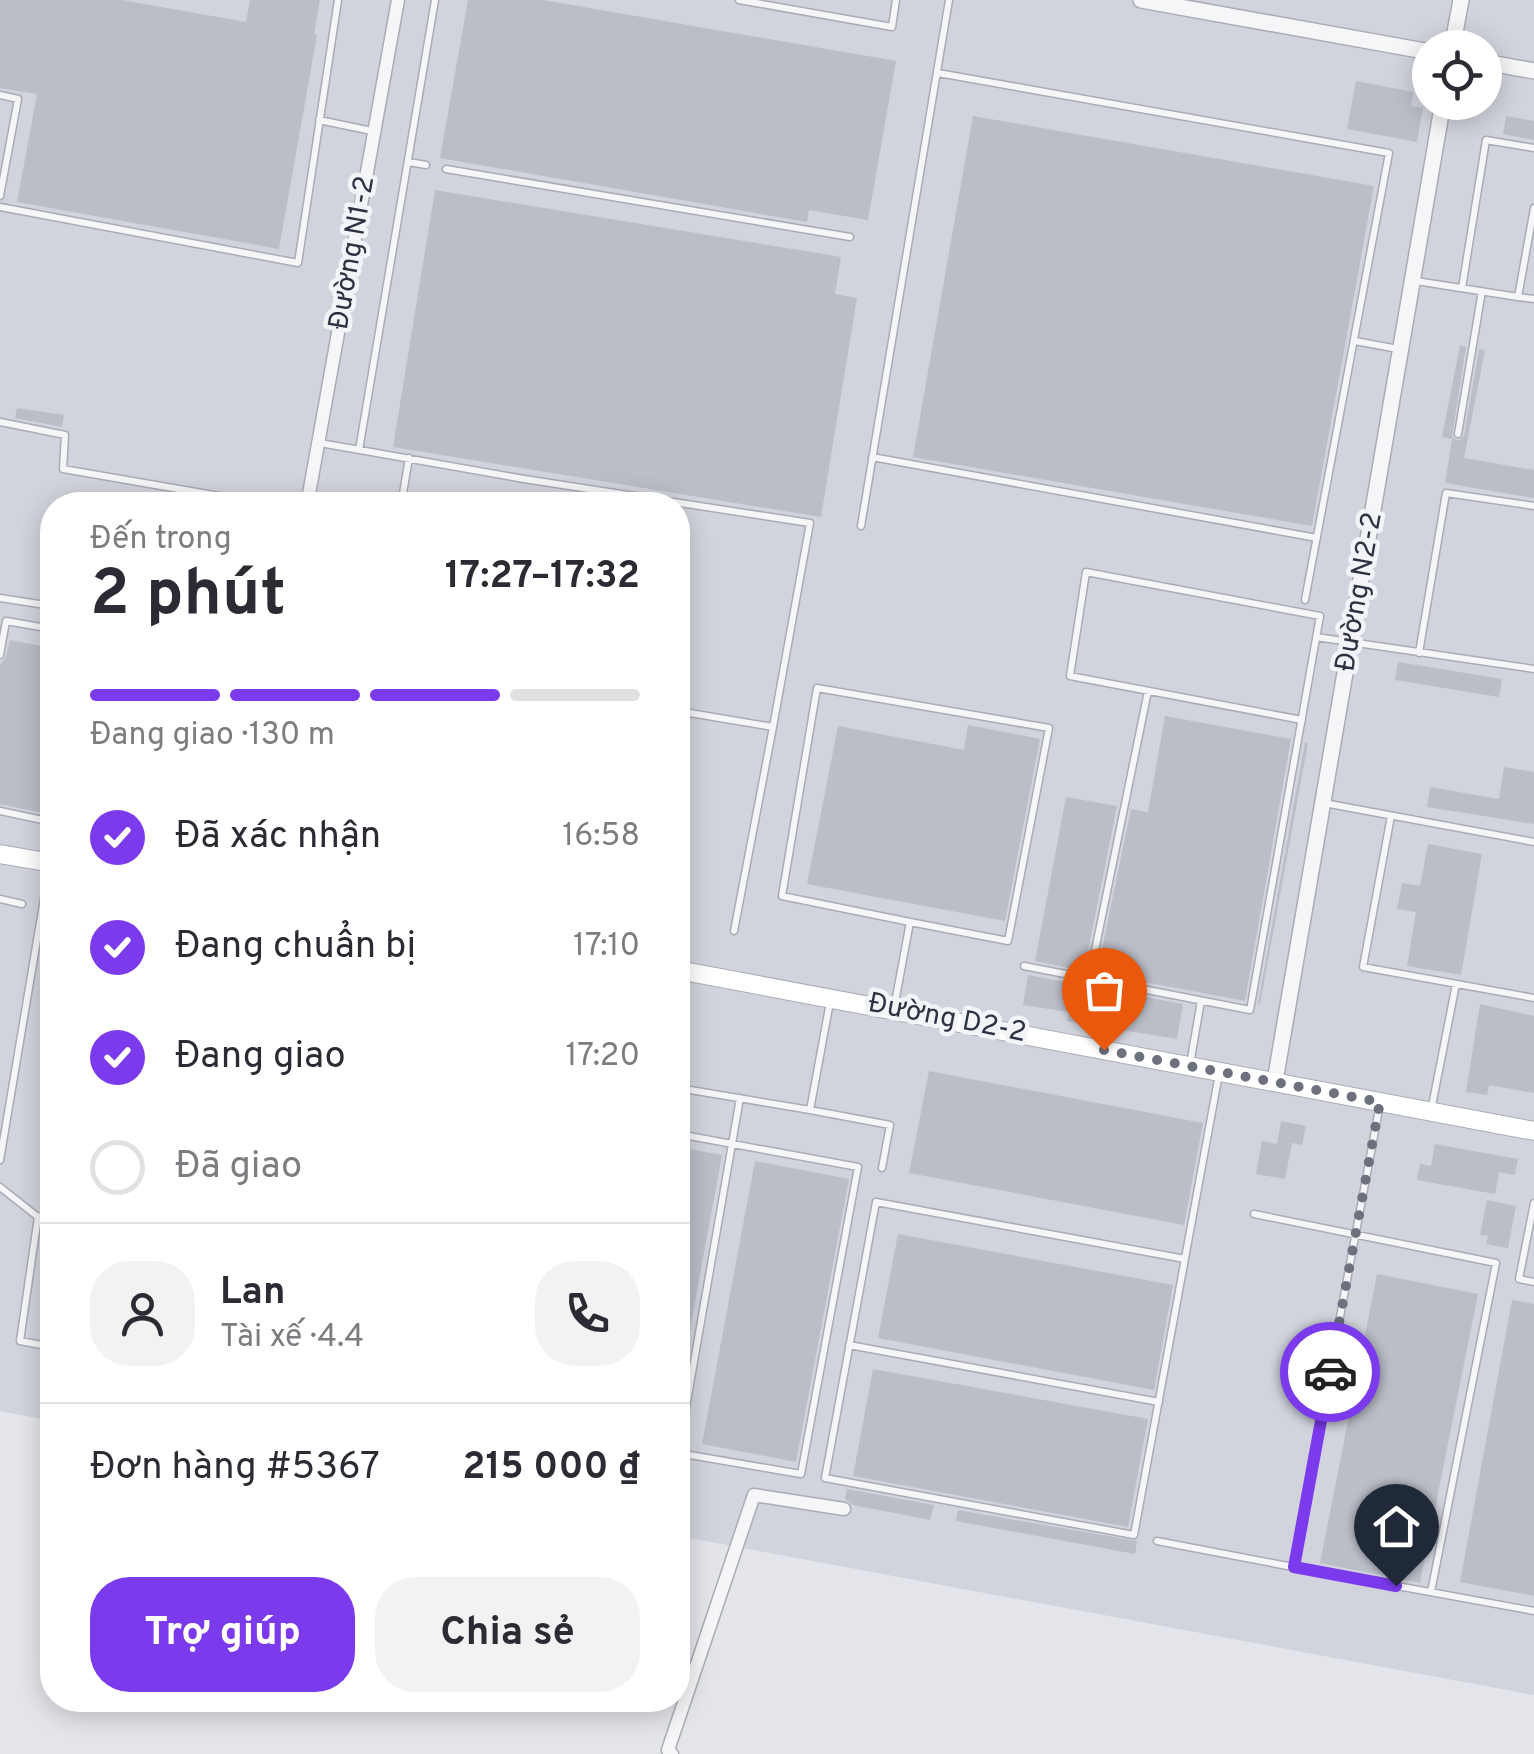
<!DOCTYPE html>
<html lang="vi">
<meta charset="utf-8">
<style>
:root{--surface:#fff;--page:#f2f2f3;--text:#2b2b33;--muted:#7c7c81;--line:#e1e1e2;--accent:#7c3aed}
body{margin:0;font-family:Overpass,sans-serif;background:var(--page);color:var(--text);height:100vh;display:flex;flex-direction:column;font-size:38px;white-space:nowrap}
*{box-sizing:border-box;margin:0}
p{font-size:32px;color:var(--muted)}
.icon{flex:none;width:55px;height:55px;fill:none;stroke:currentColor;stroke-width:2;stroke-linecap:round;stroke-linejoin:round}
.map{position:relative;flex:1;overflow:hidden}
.side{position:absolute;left:40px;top:492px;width:650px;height:1220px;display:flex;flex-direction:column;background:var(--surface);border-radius:40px;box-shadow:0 5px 25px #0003}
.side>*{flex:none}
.controls{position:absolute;left:1412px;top:30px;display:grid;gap:20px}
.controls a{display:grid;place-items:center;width:90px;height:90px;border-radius:50%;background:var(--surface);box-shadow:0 5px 25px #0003;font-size:50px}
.pin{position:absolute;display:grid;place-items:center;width:85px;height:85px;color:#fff;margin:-102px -42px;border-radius:50% 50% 50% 0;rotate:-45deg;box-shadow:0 0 10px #0007}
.pin .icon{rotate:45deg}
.courier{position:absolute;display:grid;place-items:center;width:100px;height:100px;margin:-50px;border:8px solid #7c3aed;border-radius:50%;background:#fff;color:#222;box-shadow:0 2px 12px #0007}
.summary em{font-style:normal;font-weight:700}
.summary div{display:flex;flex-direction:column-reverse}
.summary{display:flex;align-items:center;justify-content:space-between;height:170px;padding:0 50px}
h1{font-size:65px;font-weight:700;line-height:75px}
.bar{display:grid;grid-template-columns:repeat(4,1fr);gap:15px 10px;align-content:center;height:120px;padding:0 50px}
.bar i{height:12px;border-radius:8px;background:var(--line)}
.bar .on{background:var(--accent)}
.bar p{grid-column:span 4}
.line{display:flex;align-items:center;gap:25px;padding:0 50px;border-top:2px solid var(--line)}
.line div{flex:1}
.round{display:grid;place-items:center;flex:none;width:105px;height:105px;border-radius:40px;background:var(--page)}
ol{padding:0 50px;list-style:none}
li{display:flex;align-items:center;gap:30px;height:110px}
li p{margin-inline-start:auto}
li .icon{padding:10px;border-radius:50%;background:var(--accent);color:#fff;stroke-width:4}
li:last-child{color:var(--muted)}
li i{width:55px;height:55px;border:5px solid var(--line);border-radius:50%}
.primary-button{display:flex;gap:20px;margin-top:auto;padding:20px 50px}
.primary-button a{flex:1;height:115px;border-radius:40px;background:var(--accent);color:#fff;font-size:40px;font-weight:700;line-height:115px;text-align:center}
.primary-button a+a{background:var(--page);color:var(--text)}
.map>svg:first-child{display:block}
.built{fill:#d1d4dc;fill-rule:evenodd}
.building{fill:#babec7}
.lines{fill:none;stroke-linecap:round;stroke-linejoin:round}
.service-casing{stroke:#a8acb4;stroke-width:9}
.minor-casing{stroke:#a8acb4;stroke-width:15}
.tertiary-casing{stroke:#a8acb4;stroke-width:18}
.secondary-casing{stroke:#a8acb4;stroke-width:20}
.service{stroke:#f6f6f9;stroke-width:6}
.minor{stroke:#f6f6f9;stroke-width:12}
.tertiary{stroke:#f6f6f9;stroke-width:15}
.secondary{stroke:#fff;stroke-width:18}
.done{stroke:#6c717d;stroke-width:10;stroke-dasharray:0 18}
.route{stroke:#7c3aed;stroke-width:12}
.labels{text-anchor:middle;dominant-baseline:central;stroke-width:9;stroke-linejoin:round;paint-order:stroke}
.street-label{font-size:28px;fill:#2c3242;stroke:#f3f4f8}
</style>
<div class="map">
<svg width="1534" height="1754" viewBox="0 0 1534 1754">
<rect width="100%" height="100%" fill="#e3e5ea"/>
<path class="built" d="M0 0H1534V1695L678 1536V505H52V1421L0 1411ZM1430 48H1485V102H1430Z"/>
<path class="building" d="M0 0H122L246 22 250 0H320L314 34 317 35 279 249 17 202 37 94 0 88Z
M468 0H543L896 61 868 220 809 210 807 222 440 158Z
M1356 81 1413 92 1411 106 1423 108 1417 142 1347 129Z
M973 116 1374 186 1312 526 913 457Z
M1506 116 1534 121V140L1503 134Z
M435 190 841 257 835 294 857 298 821 517 393 447Z
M1460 345 1466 347 1452 437 1458 441 1464 436 1479 349 1485 350 1464 458 1534 470V498L1445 483 1452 439 1442 437Z
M17 408 64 415 62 427 15 418Z
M10 640 52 648V815L0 804V665L6 657Z
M1398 662 1502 679 1499 697 1395 680Z
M1165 716 1291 739 1245 1001 1097 973 1131 809 1148 812Z
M968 725 1040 739 1005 921 807 884 838 726 964 750Z
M1305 742 1308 743 1260 1004H1258Z
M1504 767 1534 772V824L1427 807 1430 787 1499 799Z
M1066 797 1117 806 1084 971 1035 961Z
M1428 844 1482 854 1461 975 1407 966 1416 912 1397 909 1402 883 1420 886Z
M1028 975 1183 1004 1177 1039 1067 1021 1069 1012 1023 1005Z
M1480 1004 1534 1016V1093L1489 1085 1487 1095 1466 1092Z
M929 1071 1203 1123 1184 1225 909 1173Z
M1281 1121 1306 1126 1302 1145 1292 1143 1285 1179 1256 1174 1262 1141 1277 1144Z
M1435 1144 1518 1159 1515 1175 1499 1172 1495 1194 1417 1180 1420 1164 1431 1166Z
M678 1147 722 1155 684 1362H678Z
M755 1161 849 1179 796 1462 702 1444Z
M1487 1200 1516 1206 1508 1248 1486 1244 1488 1236 1480 1235Z
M898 1234 1173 1285 1154 1390 878 1338Z
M1377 1274 1478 1294 1420 1583 1320 1563Z
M1512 1300 1534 1304V1596L1460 1582Z
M873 1369 1148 1419 1128 1527 853 1476Z
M847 1489 934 1505 930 1520 853 1505 845 1499Z
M958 1510 1137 1541 1135 1554 956 1521Z"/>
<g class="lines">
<g class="service-casing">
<path id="service" d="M739 0 892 27 896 0
M938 73 1389 153 1305 600
M0 95 18 99 0 196
M319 120 372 131
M409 162 426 165
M446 169 850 237
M0 207 298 263 338 0
M1416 281 1518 297 1534 208
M1462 288 1486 140 1534 148
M1518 297 1534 299
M1355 341 1398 349
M0 422 65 435 63 469 271 505
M1458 434 1482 291
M320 443 524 479 810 523 773 727 678 711
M359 450 435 0
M872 457 1317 538
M401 505 409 458
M861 526 949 0
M0 598 52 606
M1316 637 1534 669
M1419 653 1446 493 1534 506
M0 655 6 621 52 629
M1324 803 1534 842
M0 811 52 822
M1391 816 1363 967 1534 998
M0 899 22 904
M734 931 773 727
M1024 966 1250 1010 1320 616 1086 572 1070 676 1302 720
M1089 980 1148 691
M894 1008 910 922 1008 941 1049 728 817 688 782 896 910 922
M1190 1064 1201 1001
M678 1088 810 1110 830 1002
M810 1110 890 1125 882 1168
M1431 1111 1456 984
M678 1134 858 1167 801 1474 678 1453
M0 1160 50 863
M0 1187 38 1217
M1534 1203 1519 1279 1534 1282
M52 1213 38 1217 20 1341 52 1347
M1254 1214 1496 1263 1431 1592
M1185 1259 876 1202 825 1478 1134 1535 1219 1074
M849 1345 1159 1402
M678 1453 740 1098
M1157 1541 1293 1567 1380 1104
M1293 1567 1534 1611"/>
</g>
<g class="minor-casing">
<path id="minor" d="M307 505 398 0
M672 1754 668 1750 754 1495 844 1509"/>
</g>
<g class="tertiary-casing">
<path id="tertiary" d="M1141 0 1430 52
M1452 48 1461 0
M1485 62 1534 71
M1275 1081 1443 102"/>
</g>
<g class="secondary-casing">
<path id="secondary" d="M0 854 52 863
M678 970 1534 1131"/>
</g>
<use href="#service" class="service"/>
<use href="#minor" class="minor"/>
<use href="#tertiary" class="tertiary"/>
<use href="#secondary" class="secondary"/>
</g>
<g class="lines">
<path class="done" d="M1104 1050 1380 1102 1330 1372"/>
<path class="route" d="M1330 1372 1294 1567 1396 1586"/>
</g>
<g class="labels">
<g class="street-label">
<text transform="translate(353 253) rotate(-80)">Đường N1-2</text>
<text transform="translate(1360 592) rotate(-80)">Đường N2-2</text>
<text transform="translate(947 1019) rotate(11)">Đường D2-2</text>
</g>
</g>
</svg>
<div class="controls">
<a><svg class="icon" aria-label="locate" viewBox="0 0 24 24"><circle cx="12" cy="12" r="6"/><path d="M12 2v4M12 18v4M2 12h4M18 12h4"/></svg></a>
</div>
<div class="pin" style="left:1104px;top:1050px;background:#ea580c"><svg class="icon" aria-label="bag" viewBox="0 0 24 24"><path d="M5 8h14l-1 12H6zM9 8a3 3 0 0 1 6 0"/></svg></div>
<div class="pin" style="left:1396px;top:1586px;background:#1f2937"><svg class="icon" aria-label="home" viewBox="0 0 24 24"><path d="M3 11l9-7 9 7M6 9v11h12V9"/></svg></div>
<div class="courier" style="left:1330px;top:1372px"><svg class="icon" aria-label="car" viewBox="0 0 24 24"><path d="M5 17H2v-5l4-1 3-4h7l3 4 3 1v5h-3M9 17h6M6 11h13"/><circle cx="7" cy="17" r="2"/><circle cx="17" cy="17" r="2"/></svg></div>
<section class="side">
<div class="summary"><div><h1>2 phút</h1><p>Đến trong</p></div><em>17:27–17:32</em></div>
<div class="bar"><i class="on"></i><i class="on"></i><i class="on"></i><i></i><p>Đang giao · 130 m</p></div>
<ol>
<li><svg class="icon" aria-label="check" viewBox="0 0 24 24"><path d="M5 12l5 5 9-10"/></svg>Đã xác nhận<p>16:58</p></li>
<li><svg class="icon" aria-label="check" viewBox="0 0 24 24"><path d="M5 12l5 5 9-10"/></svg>Đang chuẩn bị<p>17:10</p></li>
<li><svg class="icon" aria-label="check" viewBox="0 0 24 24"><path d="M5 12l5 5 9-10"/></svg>Đang giao<p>17:20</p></li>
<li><i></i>Đã giao</li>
</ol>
<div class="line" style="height:180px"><a class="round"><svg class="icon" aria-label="person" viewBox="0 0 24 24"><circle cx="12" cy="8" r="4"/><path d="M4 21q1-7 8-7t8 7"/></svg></a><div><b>Lan</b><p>Tài xế · 4.4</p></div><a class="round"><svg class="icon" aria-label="phone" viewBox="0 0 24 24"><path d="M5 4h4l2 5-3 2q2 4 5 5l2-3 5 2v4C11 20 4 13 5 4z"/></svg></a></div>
<div class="line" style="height:130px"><div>Đơn hàng #5367</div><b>215 000 ₫</b></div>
<div class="primary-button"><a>Trợ giúp</a><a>Chia sẻ</a></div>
</section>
</div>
